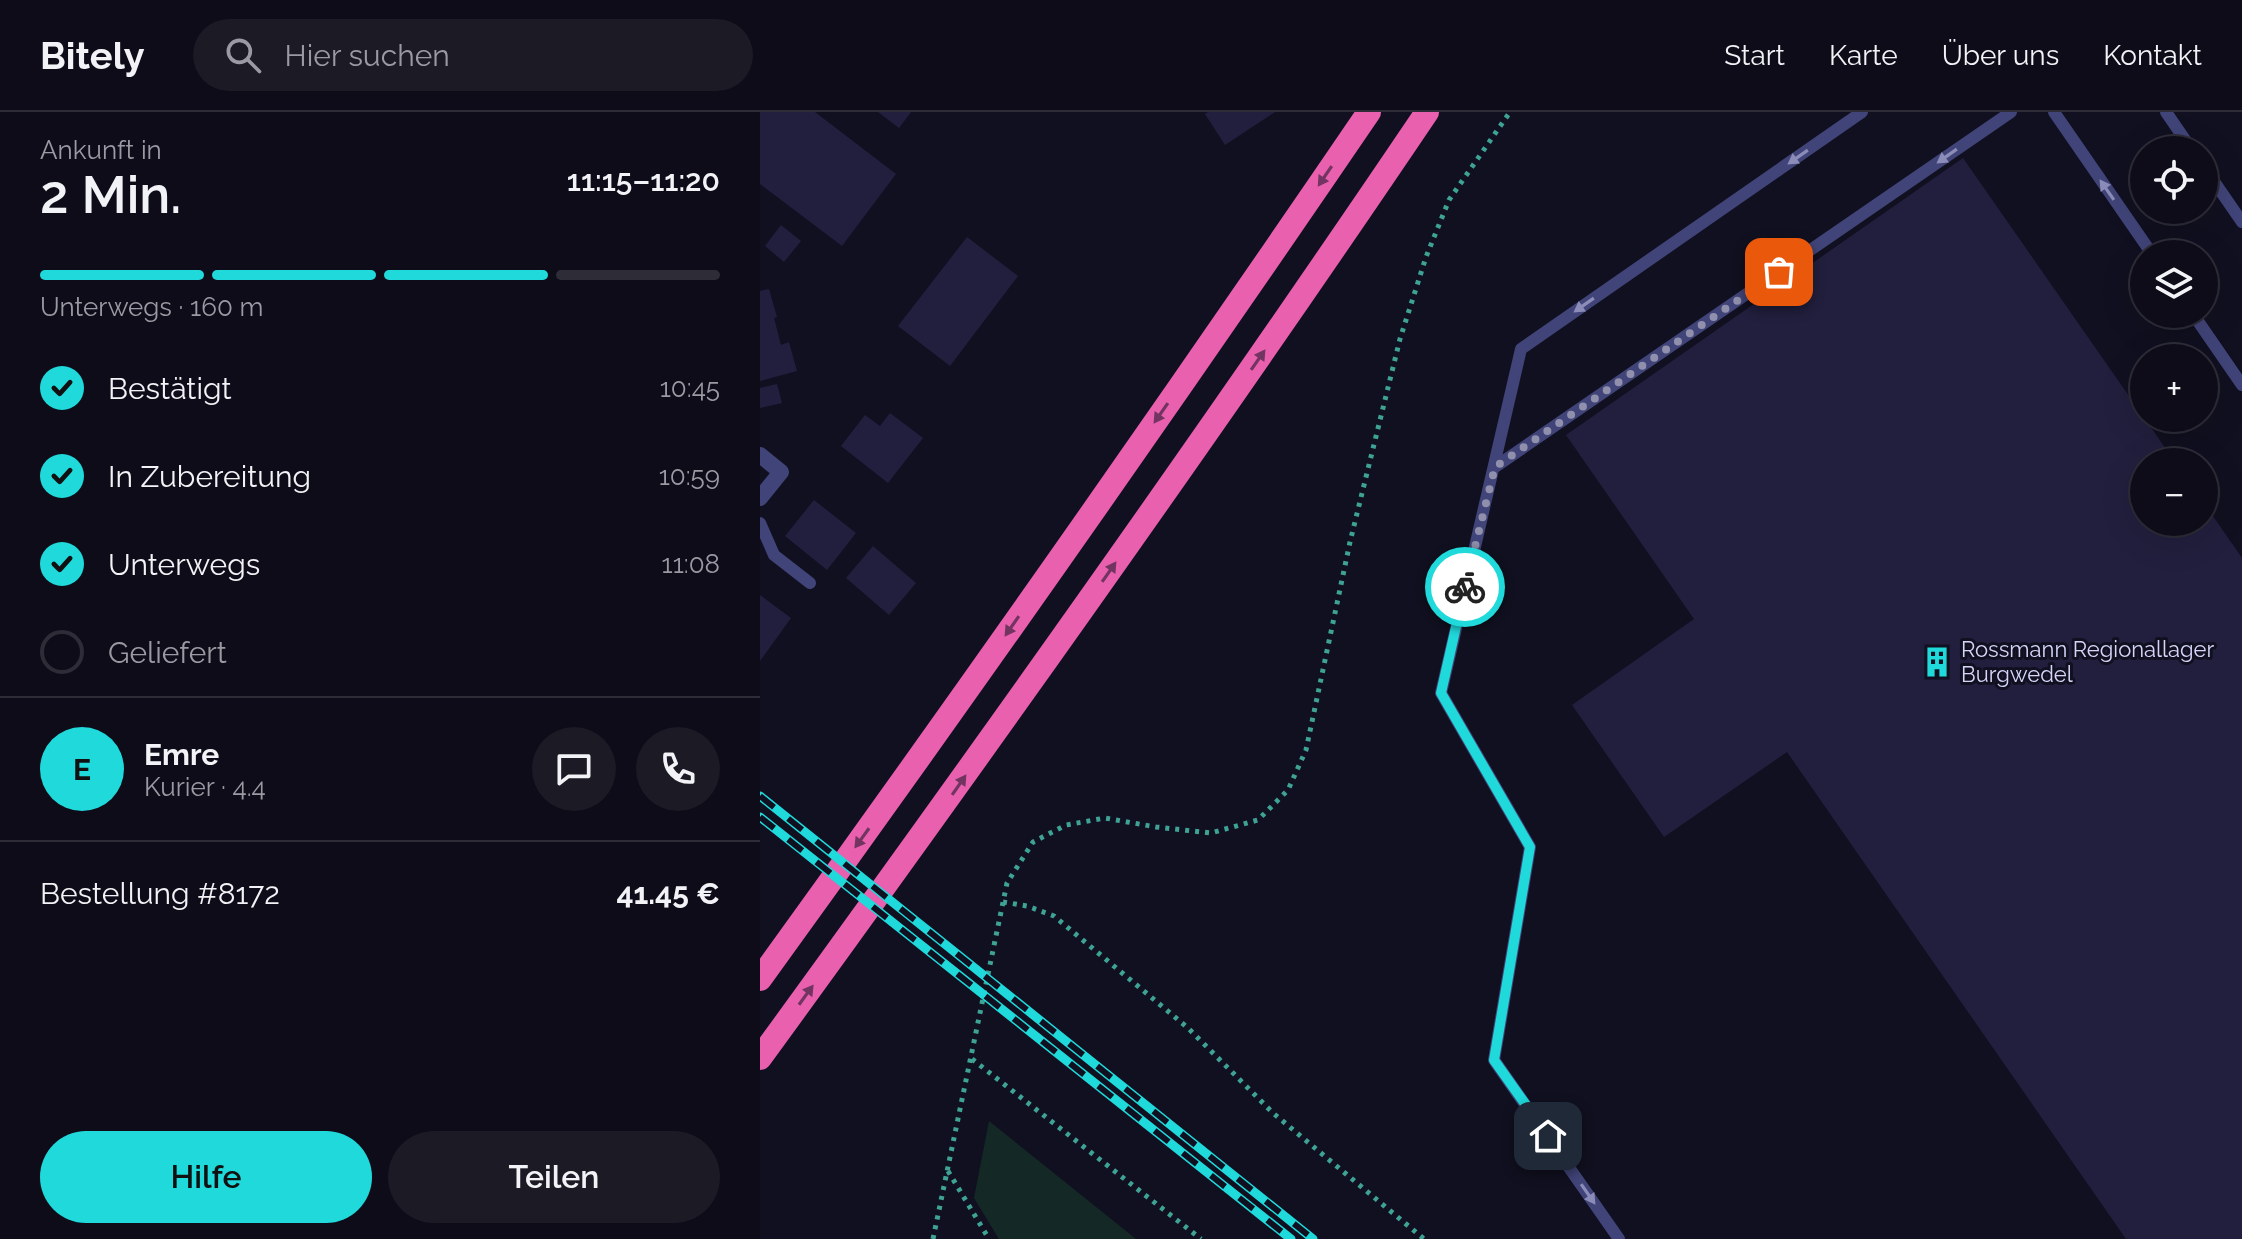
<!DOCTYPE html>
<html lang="de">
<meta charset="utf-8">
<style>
:root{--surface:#0d0c18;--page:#1b1a25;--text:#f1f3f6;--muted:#9a9ba2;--line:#2d2c37;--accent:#1fd9db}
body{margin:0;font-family:Raleway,sans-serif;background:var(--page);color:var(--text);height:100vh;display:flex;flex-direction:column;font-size:30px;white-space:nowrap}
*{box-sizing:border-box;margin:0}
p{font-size:26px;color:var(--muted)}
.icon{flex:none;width:44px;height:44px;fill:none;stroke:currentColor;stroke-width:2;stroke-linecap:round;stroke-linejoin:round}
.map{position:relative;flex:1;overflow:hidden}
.panel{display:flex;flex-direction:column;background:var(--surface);width:760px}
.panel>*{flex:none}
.fabs{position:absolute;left:1370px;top:24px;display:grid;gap:16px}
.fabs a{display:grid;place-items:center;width:88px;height:88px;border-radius:50%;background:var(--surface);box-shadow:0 8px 32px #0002,0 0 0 2px var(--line);font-size:40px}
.pin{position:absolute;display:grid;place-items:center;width:68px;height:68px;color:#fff;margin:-34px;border-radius:16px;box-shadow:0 4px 12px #0006}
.courier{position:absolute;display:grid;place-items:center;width:80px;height:80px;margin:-40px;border:6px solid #1fd9db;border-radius:50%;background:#fff;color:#222;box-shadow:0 2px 10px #0007}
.summary em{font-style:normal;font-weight:600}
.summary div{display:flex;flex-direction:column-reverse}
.summary{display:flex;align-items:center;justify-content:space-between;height:136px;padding:0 40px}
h1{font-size:52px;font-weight:600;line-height:60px}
.bar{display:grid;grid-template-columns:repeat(4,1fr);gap:12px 8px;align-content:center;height:96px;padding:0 40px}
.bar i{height:10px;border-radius:6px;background:var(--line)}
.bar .on{background:var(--accent)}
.bar p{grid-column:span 4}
.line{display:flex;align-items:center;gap:20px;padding:0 40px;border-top:2px solid var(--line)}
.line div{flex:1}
.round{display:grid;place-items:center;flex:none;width:84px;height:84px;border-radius:42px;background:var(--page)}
ol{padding:0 40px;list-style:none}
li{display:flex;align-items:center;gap:24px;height:88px}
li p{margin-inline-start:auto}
li .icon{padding:8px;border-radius:50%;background:var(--accent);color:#111;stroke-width:4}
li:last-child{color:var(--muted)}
li i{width:44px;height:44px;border:4px solid var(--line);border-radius:50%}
.action{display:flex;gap:16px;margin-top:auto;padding:16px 40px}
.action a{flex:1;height:92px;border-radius:48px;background:var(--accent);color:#111;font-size:32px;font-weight:600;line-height:92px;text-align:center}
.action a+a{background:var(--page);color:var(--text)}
header{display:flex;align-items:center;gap:48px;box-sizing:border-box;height:112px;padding:0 40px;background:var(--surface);border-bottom:2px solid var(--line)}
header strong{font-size:38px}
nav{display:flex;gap:44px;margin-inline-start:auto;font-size:28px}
.search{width:560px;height:72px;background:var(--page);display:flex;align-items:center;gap:20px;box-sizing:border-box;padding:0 28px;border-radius:44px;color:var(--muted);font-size:30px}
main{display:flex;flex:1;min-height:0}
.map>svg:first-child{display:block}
.green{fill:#142926}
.building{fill:#221f3e}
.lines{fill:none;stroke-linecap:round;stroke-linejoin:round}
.path{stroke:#3ea394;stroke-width:5;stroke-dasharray:4 6;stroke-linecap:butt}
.service{stroke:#414478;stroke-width:12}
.minor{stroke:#414478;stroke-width:16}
.motorway{stroke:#e960ae;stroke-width:24}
.rail-casing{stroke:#1fd9db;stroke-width:9}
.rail{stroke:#111020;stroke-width:6;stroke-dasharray:18;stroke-linecap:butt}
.oneway{fill:#8b8cb8}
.oneway2{fill:#723460}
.done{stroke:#9090ad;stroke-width:8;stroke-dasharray:0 14.4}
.route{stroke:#1fd9db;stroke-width:10}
.labels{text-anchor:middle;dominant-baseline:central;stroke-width:6;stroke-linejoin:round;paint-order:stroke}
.poi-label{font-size:22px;fill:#d5d5f9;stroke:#111020;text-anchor:start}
</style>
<header>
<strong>Bitely</strong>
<div class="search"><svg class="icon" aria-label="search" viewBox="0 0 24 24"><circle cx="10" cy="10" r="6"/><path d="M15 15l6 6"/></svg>Hier suchen</div>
<nav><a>Start</a><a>Karte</a><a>Über uns</a><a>Kontakt</a></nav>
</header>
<main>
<section class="panel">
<div class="summary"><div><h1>2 Min.</h1><p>Ankunft in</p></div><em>11:15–11:20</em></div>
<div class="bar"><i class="on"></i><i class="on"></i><i class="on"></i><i></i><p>Unterwegs · 160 m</p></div>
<ol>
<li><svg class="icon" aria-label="check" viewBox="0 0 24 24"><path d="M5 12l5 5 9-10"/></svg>Bestätigt<p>10:45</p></li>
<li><svg class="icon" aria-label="check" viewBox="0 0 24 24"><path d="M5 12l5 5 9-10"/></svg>In Zubereitung<p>10:59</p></li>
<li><svg class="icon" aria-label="check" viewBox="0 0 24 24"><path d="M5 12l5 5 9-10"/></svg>Unterwegs<p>11:08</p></li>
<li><i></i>Geliefert</li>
</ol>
<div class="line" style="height:144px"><b class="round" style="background:var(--accent);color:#111">E</b><div><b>Emre</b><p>Kurier · 4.4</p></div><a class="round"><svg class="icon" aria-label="chat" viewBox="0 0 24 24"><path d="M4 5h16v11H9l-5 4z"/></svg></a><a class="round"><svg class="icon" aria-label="phone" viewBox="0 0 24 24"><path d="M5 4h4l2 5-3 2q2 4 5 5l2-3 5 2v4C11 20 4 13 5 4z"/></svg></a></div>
<div class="line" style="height:104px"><div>Bestellung #8172</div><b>41.45 €</b></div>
<div class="action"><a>Hilfe</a><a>Teilen</a></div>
</section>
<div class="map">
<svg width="1482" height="1127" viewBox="0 0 1482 1127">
<rect width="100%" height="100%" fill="#111020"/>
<path class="green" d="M229 1009 376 1127H239L214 1086Z"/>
<path class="building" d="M0 0H55L136 62 82 134 0 72Z
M118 0H151L139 16Z
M448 0H515L465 33 445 2Z
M1203 46 1415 350H1384V410H1444V391L1482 446V1127H1366L1027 640 904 725 812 593 934 507 806 323Z
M21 113 41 129 24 150 5 134Z
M207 125 258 164 190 254 138 214Z
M9 177 17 205 14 206 21 233 29 230 37 259 0 269V179Z
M17 272 22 291 0 296V276Z
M130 301 163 326 128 371 81 334 105 303 120 314Z
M54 388 96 421 67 458 25 424Z
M113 434 156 471 129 503 86 466Z
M0 483 31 506 0 549Z"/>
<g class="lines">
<path class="path" d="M243 790 267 794 294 804 428 916 513 1001 664 1127
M212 947 441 1127
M188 1059 229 1127
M173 1127 247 771 273 730 306 713 345 706 396 715 451 721 498 708 528 678 546 638 590 430 640 227 666 145 689 88 750 0"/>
<path class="service" d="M1294 0 1392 142
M1406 0 1432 38
M1444 55 1482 110
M1433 202 1482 273
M735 355 1251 0
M0 411 14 443 50 471
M859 1127 734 948 770 735 681 581 761 237 1102 0"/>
<path class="minor" d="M0 343 21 360 0 386"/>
<path class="motorway" d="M0 867C207 581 410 292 609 0
M0 946C227 634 451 320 667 0"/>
<g class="rail-casing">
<path id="rail" d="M0 684 553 1127
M0 705 531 1127"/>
</g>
<use href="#rail" class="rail"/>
</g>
<defs><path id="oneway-solid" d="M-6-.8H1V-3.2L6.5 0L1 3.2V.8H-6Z" transform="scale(2)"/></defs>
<g class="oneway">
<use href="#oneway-solid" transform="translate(1187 44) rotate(145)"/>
<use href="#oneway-solid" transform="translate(1038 45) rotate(145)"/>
<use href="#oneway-solid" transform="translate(1347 78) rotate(-125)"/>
<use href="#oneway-solid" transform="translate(824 193) rotate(145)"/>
<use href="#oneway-solid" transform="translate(828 1082) rotate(55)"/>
</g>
<g class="oneway2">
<use href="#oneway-solid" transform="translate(565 64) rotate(124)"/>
<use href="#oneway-solid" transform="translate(498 248) rotate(-55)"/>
<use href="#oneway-solid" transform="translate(401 301) rotate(125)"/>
<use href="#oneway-solid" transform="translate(349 460) rotate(-55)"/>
<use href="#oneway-solid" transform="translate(252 514) rotate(125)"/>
<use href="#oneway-solid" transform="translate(199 673) rotate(-55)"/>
<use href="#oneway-solid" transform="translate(102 726) rotate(126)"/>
<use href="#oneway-solid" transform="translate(46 883) rotate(-54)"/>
</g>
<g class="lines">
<path class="done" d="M705 475 735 355 1019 160"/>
<path class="route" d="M705 475 681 581 770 735 734 948 788 1024"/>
</g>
<defs>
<g id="building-bare" transform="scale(2.4)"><path d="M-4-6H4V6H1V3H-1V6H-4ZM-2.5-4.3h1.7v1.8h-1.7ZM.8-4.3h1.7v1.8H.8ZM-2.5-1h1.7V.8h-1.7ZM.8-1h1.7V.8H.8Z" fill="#1fd9db" stroke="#111020" stroke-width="2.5" paint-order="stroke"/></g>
</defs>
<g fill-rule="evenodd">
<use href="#building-bare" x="1177" y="550"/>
</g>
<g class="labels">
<g class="poi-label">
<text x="1201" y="537">Rossmann Regionallager<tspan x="1201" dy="25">Burgwedel</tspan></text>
</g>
</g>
</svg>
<div class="fabs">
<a><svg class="icon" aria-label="locate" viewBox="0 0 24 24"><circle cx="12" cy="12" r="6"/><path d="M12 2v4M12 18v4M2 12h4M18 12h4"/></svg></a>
<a><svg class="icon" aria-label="layers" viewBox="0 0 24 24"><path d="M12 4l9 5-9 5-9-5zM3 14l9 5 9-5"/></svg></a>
<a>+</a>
<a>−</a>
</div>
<div class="pin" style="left:1019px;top:160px;background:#ea580c"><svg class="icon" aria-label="bag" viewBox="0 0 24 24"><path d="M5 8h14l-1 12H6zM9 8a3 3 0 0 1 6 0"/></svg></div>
<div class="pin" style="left:788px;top:1024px;background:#1f2937"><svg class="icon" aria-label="home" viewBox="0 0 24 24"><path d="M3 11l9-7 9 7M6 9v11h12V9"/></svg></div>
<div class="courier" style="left:705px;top:475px"><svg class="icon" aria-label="bike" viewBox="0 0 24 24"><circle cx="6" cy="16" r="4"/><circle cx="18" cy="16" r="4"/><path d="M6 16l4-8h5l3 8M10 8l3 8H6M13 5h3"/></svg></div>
</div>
</main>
